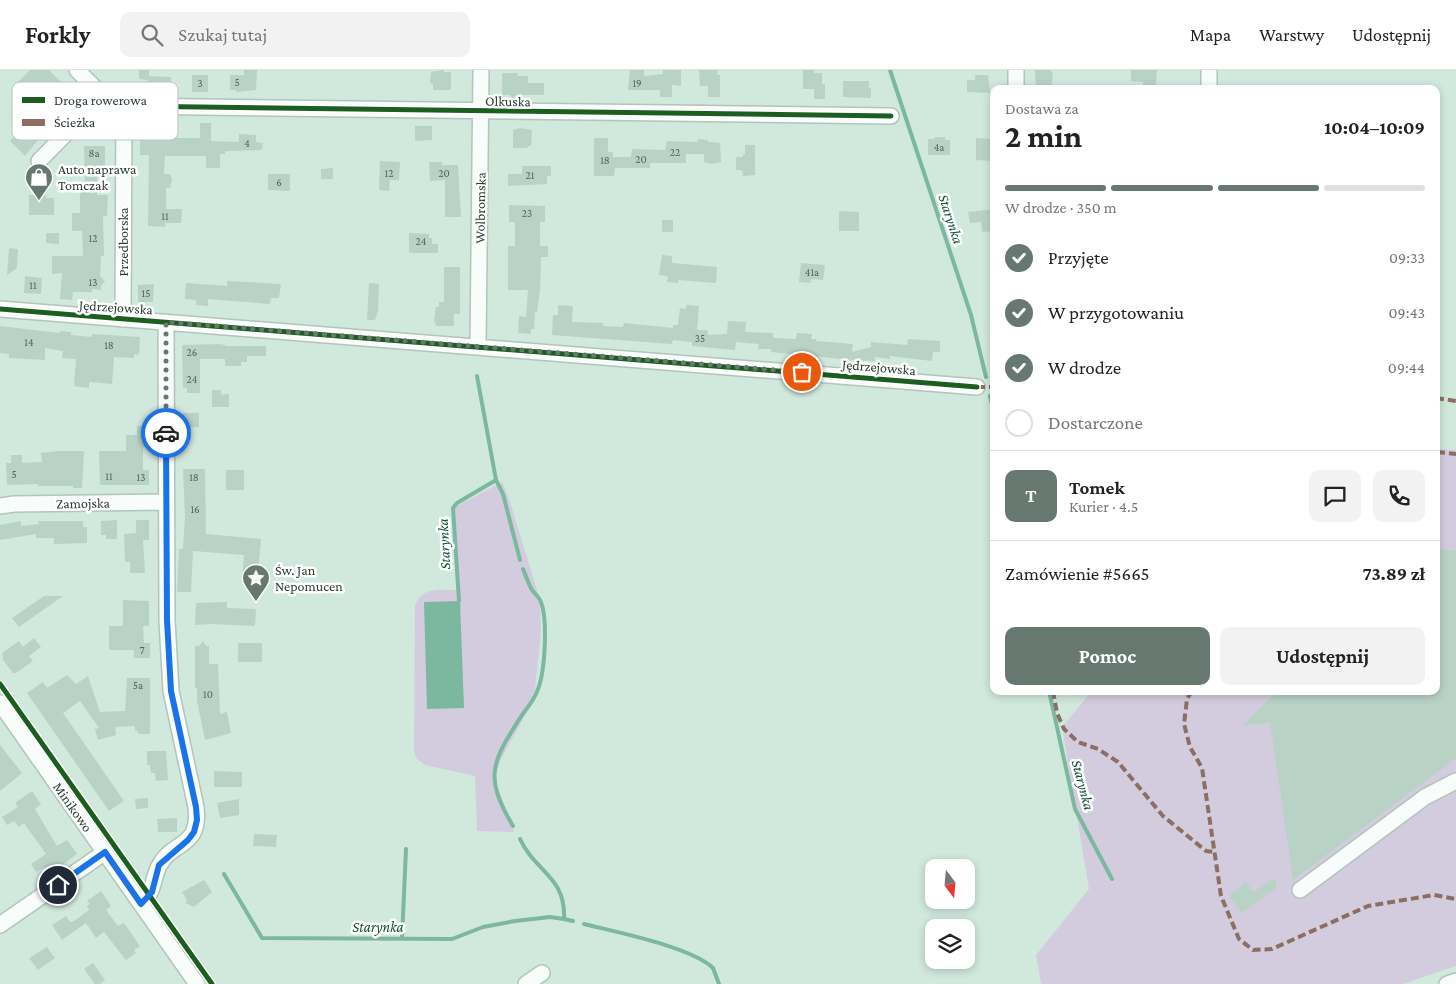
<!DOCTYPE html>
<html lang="pl">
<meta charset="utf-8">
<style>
:root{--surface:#fff;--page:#f2f2f2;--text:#222;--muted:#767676;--line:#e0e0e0;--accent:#667870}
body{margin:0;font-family:"Crimson Pro",serif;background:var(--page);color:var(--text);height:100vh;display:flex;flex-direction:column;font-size:19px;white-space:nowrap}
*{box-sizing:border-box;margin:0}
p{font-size:16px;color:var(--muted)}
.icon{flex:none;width:28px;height:28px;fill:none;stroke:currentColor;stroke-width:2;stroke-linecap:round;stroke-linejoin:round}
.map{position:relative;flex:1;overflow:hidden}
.side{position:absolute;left:990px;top:15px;width:450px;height:610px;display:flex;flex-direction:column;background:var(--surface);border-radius:10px;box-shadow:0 2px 8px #0003}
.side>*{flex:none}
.needle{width:32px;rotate:164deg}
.fabs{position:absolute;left:925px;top:789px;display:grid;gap:10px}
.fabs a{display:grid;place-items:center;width:50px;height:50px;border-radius:10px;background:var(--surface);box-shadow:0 2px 8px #0003;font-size:25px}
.pin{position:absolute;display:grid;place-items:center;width:42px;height:42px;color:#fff;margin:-21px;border:2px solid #fff;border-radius:50%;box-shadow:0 1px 5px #0007}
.courier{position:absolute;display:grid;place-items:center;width:50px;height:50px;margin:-25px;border:4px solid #1a73e8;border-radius:50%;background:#fff;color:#222;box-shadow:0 1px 6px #0007}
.overview em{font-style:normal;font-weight:700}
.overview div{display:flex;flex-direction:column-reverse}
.overview{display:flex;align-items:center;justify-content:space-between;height:85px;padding:0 15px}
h1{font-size:32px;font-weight:700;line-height:38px}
.bar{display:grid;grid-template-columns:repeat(4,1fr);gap:8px 5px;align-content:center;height:60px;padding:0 15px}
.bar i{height:6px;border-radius:4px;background:var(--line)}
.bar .on{background:var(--accent)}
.bar p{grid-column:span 4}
.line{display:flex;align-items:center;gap:12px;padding:0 15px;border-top:1px solid var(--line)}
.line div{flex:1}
.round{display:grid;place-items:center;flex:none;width:52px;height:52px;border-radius:10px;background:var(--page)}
ol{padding:0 15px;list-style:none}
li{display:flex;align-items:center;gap:15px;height:55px}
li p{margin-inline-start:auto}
li .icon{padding:5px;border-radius:50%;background:var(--accent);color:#fff;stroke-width:4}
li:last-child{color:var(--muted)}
li i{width:28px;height:28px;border:2px solid var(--line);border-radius:50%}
.action{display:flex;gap:10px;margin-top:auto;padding:10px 15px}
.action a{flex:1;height:58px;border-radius:10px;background:var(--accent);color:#fff;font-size:20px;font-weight:700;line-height:58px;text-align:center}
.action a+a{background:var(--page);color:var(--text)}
header{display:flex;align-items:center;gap:30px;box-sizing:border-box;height:70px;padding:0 25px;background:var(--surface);border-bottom:1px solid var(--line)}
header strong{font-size:24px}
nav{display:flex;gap:28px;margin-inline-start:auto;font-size:18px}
.search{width:350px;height:45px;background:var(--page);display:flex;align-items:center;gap:12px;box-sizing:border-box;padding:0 18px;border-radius:10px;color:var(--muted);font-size:19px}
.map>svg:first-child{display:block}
.green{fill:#d3ccde}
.water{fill:#7cb89f}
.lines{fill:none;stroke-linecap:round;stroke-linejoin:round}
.stream{stroke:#7cb89f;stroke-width:4}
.building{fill:#b9d2c6}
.minor-casing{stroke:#b2c4bb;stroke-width:18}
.minor{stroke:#f8fcfa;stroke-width:15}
.quiet{stroke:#8d6e63;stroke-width:4;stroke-dasharray:8 4;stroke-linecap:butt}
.cycleway-casing{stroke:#fff;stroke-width:8}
.cycleway{stroke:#1b5e20;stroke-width:5}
.done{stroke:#667870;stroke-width:5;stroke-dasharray:0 9}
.route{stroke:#1a73e8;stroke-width:6}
.labels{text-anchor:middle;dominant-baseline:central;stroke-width:5;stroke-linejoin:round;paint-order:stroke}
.number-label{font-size:11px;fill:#51635b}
.street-label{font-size:14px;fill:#2c3c35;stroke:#fff}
.poi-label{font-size:14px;fill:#2c3c35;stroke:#fff;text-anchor:start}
.water-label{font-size:15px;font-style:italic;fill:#114f3a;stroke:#fff}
.key{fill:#fff;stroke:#c0c4c2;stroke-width:1}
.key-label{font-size:14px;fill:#2c3c35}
</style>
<header>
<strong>Forkly</strong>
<div class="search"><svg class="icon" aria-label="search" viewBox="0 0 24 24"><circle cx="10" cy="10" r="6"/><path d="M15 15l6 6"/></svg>Szukaj tutaj</div>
<nav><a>Mapa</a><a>Warstwy</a><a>Udostępnij</a></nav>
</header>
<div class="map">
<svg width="1456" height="914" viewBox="0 0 1456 914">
<rect width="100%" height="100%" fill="#d1e8dd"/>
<path class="green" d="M1436 379 1456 380V896L1403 914H1041L1036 885 1089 819 1062 657 1092 621H1436Z
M502 412 510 432 540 530 541 562 534 629 500 691 495 709 514 762 477 761 475 706 425 695 417 689 414 682 415 537C420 516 440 520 458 520L455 437Z"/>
<path class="water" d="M460 531 464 638 427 639 424 532Z"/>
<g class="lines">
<path class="stream" d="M890 0 971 245 986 307
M477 306 496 410 503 424 520 490
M990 326 994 342
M459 531 453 438 457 433 496 410
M1049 621 1075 739 1112 809
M513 756C483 706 492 692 522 645 528 637 535 629 538 619 545 601 548 551 541 532 539 527 535 524 532 520 528 513 526 506 523 499
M520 769C535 802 566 806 564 849L573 851
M224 804 262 868 452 869 483 857 515 851 550 847 564 849
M584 854C616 862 691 877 713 898L719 914
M402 868 406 779"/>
</g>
<path class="building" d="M30 0H49L80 31 64 48 66 50 56 60 13 17Z
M139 0H149V6L171 7V22L147 21 148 10 139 9Z
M244 0H257L256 20 236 22V20H230V5H244Z
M443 0 444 2H451V20H433V14L430 13 431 2Z
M630 0H644V6L663 4V0H681V16L672 15V27H660V20H628Z
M699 0H718L717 5H720V27H708V16H700Z
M803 0H814V3H822V14H825V29H814V19H803Z
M1035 0H1050L1053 3 1051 19H1036Z
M1131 0H1157L1156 15H1143V12L1131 11Z
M502 3H518L517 6H528V13H544V25H517L513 31 510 25H502Z
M192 5H208V22H192Z
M975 5H988L990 23 967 22V10H975Z
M843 11H869V18H871V28L843 27Z
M200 53H211V71L239 72V64L256 65V72L263 73 262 80 225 81V84H220V98H206V86H165L164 104H170L172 109 170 118H166V139H182L181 153H165V157L148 156 149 85H140V64L159 62V68H200Z
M24 55 39 69 25 86 10 71Z
M415 56H432V70L415 71Z
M521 58 532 60 531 76H528L527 78H513V60Z
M935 67H945V70H950V85H928V69H934Z
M594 68H608V82H613V87H631L632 79 665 80 667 71 698 72V69L708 70V72L720 73 721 92 711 94 704 92V84H686V93H650V98H615L614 106H594Z
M976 68 993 69V91L976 90Z
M745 75H755V105L743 106 742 100H736V87H743V84H745Z
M84 76H105V103H97V125H108L107 146H103L104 186H101L100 206 105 211 101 216V220L92 219V222H73L72 230 60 229 62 203 52 204V186H83L82 161H72V143H80V118H85Z
M380 91 400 92 399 110H390L389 121 379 120Z
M429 92H442V95H458L461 147H445V110L430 111Z
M522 96H551V106H547V114L508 116V104H522Z
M333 98V109H321V99Z
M268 104H290V121L268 120Z
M29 125H46V128H54V145H29Z
M509 135 545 136V152H540V176H548V187H541L540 220 537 242H535L534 259H531V264L518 263 519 246 526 247 528 220H508V176H515V152H509Z
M994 139V161L982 162 981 152 970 153 968 142Z
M839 141 859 142V161H839Z
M662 150H673V162H662Z
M46 163H59V174L46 173Z
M409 163 429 164V168H432V174H438V183H409Z
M9 178 18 179 17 198 7 205Z
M662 185 672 186V193L717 197 716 213 678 210V213L667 212 668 206 659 205Z
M801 193 825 195 823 210 811 209V213L799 212Z
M444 197H460V244H454V256H436L434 250 436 237H439V232H444Z
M25 206 42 208 41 224 24 223Z
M227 211 281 214 279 228H271L270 234 208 229V236L196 235V230L185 229 186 213 227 216Z
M369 213 379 214 378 241 375 250H367Z
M154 214 153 232H138V215Z
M558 235 573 236 572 252 603 253V256L623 257 624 253 673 258V255H678L680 238 686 239V235L699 236 697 260H708V265L727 264 728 251 746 252 745 262 773 263V268L796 269 797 263 812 264 811 269H816V271L853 274 852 282 871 277V272L907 275 908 269 940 271V282H933L932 291 890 286V289L875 287V291L852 290 771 282V279H758L759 274 736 272 735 280 692 276V272L673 270 672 274 552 265 553 245H558Z
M0 256 59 263 60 261 71 262V265L92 267V264L140 267 139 285 134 284V288L114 287 112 314 89 312V318L74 316 76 289 62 288 63 281 45 278V290L9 288V284L0 283Z
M220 274 225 275V276H266V286H247V292H241V296H225V289H200V323H187V318H183L182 275Z
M212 320H221V325L229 324V337H212Z
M183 343H199V357H183Z
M137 356H148V377H143V400H149V415H100L99 381H126V365H137Z
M59 381H84L82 418H73V416H38V414L7 415 6 393H11V385H22V393L42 392 41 383Z
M183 399H205L206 464 261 469 257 514 242 513 244 485 193 481 191 522H177L179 479H183L185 448Z
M226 400H244V420H226Z
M117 450V469H106V465H101V451Z
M136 450H149V470H143L145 503H130V492H125L124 464 136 463Z
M21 451V456L39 454 38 451H83V457H87V473L54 474V468H36V464L0 470V455Z
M1436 479 1456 481V688L1293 810 1270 652 1242 656 1277 621H1436Z
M44 526H63L19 557 12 548Z
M123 530 149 531V556H143L144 573H150V588H134V580H109V556H123Z
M227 532V538L256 539 255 556 212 554 195 555 196 533Z
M34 568 41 577 29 586 33 591 16 603H13L3 590 2 583 19 571 23 577Z
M203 571 206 576H209V594H218L220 644 227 642 231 663 205 670 197 631V618H195V576H199Z
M238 573H262V592H238Z
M67 605 76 614 88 606 100 642 125 641 127 608H150V664H138V661H135V656L115 657 116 665 98 670 95 659 99 658 80 631 63 643 124 731 109 741 27 623 43 612 47 618Z
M0 675 22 703 0 721Z
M147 681H166L168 710 156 711 155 703H151L150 695H147Z
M214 701 242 702V717H214Z
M32 721 41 734 35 739 57 776 67 770 77 784 50 804 45 797 36 802 31 794 46 784 24 753 19 757 14 751 7 755 2 747 18 737 15 733Z
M148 728V738L136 739 135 729Z
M239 729V745L220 748 217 733Z
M177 748V762H158L157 749Z
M254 764 277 765 276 777 253 776Z
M1275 808 1277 817 1242 843 1230 828V825L1246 812 1253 822Z
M204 810 212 822 194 837 185 833 187 830 182 822Z
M101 821 111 836 106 840 118 856 124 853 140 876 134 880 136 883 126 890 104 862 96 868 86 853 62 870 52 855 66 846 70 852 74 851 89 840 87 836 90 834 87 831Z
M47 877 55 888 38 900 29 888Z
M93 893 105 910 100 914H95L84 899Z"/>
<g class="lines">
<g class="minor-casing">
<path id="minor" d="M77 0 103 26 124 36 123 249
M1016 0V19
M1209 0V19
M124 36 891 46
M39 91 103 26
M0 239 977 317
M478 276 481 0
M0 436 14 434 166 432
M0 633 197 914
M1300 820 1425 727 1456 711
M141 833C156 820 151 812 159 796 172 770 201 779 196 737L171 621 167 550 166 252
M0 855 105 782
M526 914 542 903
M1447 914 1456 911"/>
</g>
<use href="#minor" class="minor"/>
<path class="quiet" d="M977 317H994
M1436 328 1456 331
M1436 340 1438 366 1436 383
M1437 382 1456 384
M1053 621 1057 643 1064 659 1078 672 1098 679 1118 692 1163 746 1206 781 1214 782
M1192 621 1187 629 1184 654 1190 677 1202 698 1221 826 1239 869 1253 880 1272 879 1368 836 1434 825 1456 829"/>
<g class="cycleway-casing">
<path id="cycleway" d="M124 36 891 46
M0 239 977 317
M0 614 212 914"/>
</g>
<use href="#cycleway" class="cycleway"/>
</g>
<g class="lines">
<path class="done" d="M166 363V252L802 302"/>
<path class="route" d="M58 815 105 782 141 834 152 822 159 795 188 770 194 762 197 750 196 737 171 621 167 550 166 363"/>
</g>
<defs>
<g id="shop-pin" transform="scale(1.4375)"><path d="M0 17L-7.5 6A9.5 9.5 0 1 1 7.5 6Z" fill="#667870" stroke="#fff"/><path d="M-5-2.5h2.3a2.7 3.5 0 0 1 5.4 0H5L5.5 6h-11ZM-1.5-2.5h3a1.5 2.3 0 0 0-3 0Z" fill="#fff"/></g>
<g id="sight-pin" transform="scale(1.4375)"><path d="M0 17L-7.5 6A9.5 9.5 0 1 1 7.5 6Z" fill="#667870" stroke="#fff"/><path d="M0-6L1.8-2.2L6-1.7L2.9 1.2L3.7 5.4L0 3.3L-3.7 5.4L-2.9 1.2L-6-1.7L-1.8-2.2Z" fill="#fff"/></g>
</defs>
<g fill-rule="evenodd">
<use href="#shop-pin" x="39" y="107"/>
<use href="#sight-pin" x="256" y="508"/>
</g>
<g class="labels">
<g class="number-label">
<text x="237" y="12">5</text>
<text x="200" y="13">3</text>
<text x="637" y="13">19</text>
<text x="247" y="73">4</text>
<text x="939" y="77">4a</text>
<text x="675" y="82">22</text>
<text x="94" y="83">8a</text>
<text x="641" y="89">20</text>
<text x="605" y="90">18</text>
<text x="389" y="103">12</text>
<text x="444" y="103">20</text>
<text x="530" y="105">21</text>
<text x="279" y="112">6</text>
<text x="527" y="143">23</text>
<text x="165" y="146">11</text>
<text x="93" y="168">12</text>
<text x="421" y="171">24</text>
<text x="812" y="202">41a</text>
<text x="93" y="212">13</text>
<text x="33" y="215">11</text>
<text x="146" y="223">15</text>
<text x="700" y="268">35</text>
<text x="29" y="272">14</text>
<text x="109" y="275">18</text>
<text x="192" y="282">26</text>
<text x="192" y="309">24</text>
<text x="14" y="404">5</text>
<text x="109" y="406">11</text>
<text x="141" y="407">13</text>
<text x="194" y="407">18</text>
<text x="195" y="439">16</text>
<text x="142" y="580">7</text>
<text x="138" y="615">5a</text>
<text x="208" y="624">10</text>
</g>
<g class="street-label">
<text transform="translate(508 31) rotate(1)">Olkuska</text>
<text transform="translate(480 138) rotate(-89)">Wolbromska</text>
<text transform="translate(123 172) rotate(-90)">Przedborska</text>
<text transform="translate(116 237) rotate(4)">Jędrzejowska</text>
<text transform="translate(879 297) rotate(5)">Jędrzejowska</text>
<text transform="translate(83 433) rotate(-1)">Zamojska</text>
<text transform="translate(73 737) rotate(55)">Minikowo</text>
</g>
<g class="poi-label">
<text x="58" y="99">Auto naprawa<tspan x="58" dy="16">Tomczak</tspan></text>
<text x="275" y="500">Św. Jan<tspan x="275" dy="16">Nepomucen</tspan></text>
</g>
<g class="water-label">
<text transform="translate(951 149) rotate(72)">Starynka</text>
<text transform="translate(444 474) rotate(-93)">Starynka</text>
<text transform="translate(1083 715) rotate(75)">Starynka</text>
<text x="378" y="857">Starynka</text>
</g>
</g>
<rect x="12" y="12" width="166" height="58" rx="8" class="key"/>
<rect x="22" y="27" width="23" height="6" fill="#1b5e20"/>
<rect x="22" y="49" width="23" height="7" fill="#8d6e63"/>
<g class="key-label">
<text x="54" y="35">Droga rowerowa</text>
<text x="54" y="57">Ścieżka</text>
</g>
</svg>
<div class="fabs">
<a><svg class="needle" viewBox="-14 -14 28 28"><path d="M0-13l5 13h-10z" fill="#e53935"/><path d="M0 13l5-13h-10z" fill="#767676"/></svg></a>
<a><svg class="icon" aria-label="layers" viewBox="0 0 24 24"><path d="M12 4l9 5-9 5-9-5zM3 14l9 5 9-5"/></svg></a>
</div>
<div class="pin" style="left:802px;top:302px;background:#ea580c"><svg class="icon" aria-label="bag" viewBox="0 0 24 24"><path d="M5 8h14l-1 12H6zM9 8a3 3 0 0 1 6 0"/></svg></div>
<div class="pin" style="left:58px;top:815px;background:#1f2937"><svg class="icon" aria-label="home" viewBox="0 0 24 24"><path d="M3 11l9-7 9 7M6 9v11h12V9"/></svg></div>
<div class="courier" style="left:166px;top:363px"><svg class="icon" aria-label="car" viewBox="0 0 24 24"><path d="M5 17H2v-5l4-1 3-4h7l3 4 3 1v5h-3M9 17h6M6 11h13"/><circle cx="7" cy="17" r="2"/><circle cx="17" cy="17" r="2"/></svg></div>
<section class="side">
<div class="overview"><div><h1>2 min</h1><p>Dostawa za</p></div><em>10:04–10:09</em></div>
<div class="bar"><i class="on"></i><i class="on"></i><i class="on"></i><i></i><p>W drodze · 350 m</p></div>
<ol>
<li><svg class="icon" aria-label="check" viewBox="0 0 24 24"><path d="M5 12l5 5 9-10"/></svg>Przyjęte<p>09:33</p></li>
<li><svg class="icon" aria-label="check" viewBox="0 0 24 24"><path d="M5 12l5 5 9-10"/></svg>W przygotowaniu<p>09:43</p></li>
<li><svg class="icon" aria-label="check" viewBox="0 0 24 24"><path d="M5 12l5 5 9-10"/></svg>W drodze<p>09:44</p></li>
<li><i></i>Dostarczone</li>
</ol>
<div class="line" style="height:90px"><b class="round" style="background:var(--accent);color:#fff">T</b><div><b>Tomek</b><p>Kurier · 4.5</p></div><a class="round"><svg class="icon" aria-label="chat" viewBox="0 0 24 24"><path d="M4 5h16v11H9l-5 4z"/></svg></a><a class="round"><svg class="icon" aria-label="phone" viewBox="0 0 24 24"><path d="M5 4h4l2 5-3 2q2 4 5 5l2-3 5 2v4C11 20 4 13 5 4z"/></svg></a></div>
<div class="line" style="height:65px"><div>Zamówienie #5665</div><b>73.89 zł</b></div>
<div class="action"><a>Pomoc</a><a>Udostępnij</a></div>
</section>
</div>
